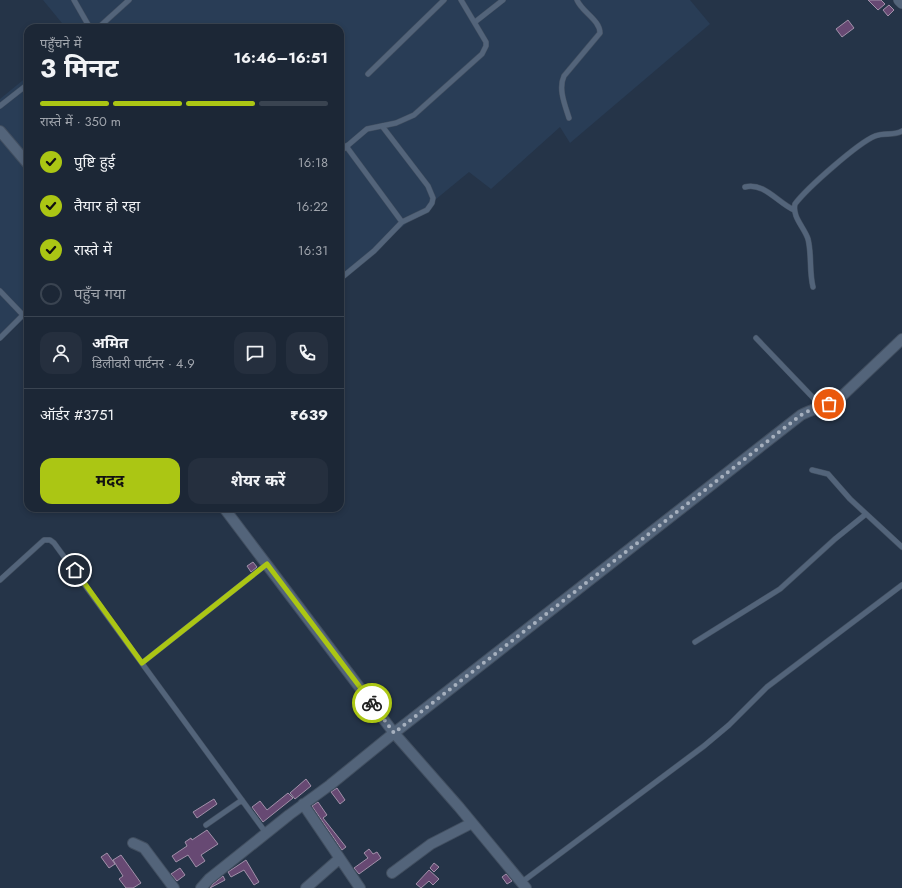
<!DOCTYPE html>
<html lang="hi">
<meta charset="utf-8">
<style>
:root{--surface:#1c2736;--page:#252f3e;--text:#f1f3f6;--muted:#a0a5ad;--line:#3a4451;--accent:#abc614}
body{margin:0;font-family:Jost,"Noto Sans Devanagari",sans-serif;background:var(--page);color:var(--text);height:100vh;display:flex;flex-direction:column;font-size:15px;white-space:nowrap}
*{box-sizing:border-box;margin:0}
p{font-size:13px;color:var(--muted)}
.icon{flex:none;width:22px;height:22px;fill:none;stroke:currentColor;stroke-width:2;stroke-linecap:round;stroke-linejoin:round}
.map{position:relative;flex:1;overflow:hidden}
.side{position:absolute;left:24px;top:24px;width:320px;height:488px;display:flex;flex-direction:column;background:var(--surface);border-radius:12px;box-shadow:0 2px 6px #0003,0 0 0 1px var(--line)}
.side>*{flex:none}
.pin{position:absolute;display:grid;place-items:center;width:34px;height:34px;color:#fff;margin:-17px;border:2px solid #fff;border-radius:50%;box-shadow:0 1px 4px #0007}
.courier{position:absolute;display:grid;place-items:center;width:40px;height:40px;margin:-20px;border:3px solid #abc614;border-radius:50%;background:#fff;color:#222;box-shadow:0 1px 5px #0007}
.summary em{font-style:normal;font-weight:700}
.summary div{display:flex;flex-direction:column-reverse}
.summary{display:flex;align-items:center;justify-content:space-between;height:68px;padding:0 16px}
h1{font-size:26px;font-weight:700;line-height:30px}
.bar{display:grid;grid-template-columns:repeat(4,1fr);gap:6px 4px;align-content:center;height:48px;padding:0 16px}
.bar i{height:5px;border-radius:3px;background:var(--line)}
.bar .current{background:var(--accent)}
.bar p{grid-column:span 4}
.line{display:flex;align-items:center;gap:10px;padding:0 16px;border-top:1px solid var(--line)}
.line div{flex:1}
.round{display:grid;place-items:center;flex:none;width:42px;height:42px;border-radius:12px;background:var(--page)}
ol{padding:0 16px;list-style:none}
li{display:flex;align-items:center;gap:12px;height:44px}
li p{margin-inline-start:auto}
li .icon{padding:4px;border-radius:50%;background:var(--accent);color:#111;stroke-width:4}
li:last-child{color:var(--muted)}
li i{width:22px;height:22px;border:2px solid var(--line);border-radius:50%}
.cta{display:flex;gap:8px;margin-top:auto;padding:8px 16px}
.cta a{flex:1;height:46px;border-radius:12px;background:var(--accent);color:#111;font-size:16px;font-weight:700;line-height:46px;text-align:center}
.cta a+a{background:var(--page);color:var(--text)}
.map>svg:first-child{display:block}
.built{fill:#293d56}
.building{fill:#674973;stroke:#a291aa}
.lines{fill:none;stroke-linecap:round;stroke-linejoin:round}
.service-casing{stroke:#424f60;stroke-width:6}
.minor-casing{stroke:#424f60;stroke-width:12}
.tertiary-casing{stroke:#424f60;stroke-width:12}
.service{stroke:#53647a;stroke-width:5}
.minor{stroke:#53647a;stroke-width:10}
.tertiary{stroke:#53647a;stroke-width:11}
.done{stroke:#a6b0be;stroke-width:4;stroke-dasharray:0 7.2}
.route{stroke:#abc614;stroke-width:5}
</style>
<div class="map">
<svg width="902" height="888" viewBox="0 0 902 888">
<rect width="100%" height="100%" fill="#253448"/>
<path class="built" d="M43 0H690L710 24 570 143 560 127 491 189 469 172 340 278V28H66Z
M28 76V315L0 341V99Z"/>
<path class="building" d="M868 0H881L885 4 878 10Z
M889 5 894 10 888 16 883 10Z
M848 20 854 28 842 37 836 29Z
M253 562 257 567 251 572 247 566Z
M306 779 311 786 295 799 290 793Z
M337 788 345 800 340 804 331 792Z
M288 793 293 798 263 822 252 807 260 801 267 810Z
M214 799 217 804 197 818 193 812Z
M318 802 327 815 323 818 346 847 342 850 312 806Z
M207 830 218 844 201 855 205 861 196 867 188 855 176 862 172 856 187 846 185 842 191 838 192 840Z
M369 849 373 854 377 852 381 858 359 874 354 868 368 858 364 853Z
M107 853 115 864 109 868 101 857Z
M121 855 141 883 133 888H126L119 879 123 876 113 860Z
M246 860 259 882 254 885 244 870 231 877 228 872Z
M434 863 439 867 434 872 430 868Z
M180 868 185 875 177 881 171 874Z
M429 870 439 879 433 885 429 881 421 888 416 884Z
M506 874 512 881 507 884 502 877Z
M223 876 225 880 210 888 213 884Z"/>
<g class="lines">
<g class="service-casing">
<path id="service" d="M74 0 90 28
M475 22 503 0
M98 28 129 0
M368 74 444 0
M0 106 28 84
M569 118C565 105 558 89 564 76L600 33C600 20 582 12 577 0
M346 146 402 222
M340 152 367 129 396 123 414 115 482 54 486 46V42L461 0
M745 187C764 182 778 203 794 210
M340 279 374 251 402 222 427 210 432 203 433 198 428 186 382 126
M813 287C809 271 812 255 808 239 804 227 792 217 795 204 807 188 858 143 875 136 884 132 894 136 902 131
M0 291 23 315
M0 338 28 310
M756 338 821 406
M812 470 828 474 850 499 902 547
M0 580 44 540H50L54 543 266 833
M695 642 780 589 835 539 866 514
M142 663 267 564
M206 825 242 800
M522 882 704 746 729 725 767 687 902 585"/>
</g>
<g class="minor-casing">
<path id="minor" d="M0 131 28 164
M224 508 394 733 459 807 526 888
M303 804 360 888
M133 843 144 848 174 888
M392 873 431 844 472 823
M201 888 209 879 289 815 330 785 394 733 801 415C814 408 829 406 841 397L902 339
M306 888 339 859"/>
</g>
<g class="tertiary-casing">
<path id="tertiary" d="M899 0 902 3"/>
</g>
<use href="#service" class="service"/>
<use href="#minor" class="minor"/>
<use href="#tertiary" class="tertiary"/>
</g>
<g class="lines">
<path class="done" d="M372 703 394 733 801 415 816 407 829 404"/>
<path class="route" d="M75 570 142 663 267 564 372 703"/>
</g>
</svg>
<div class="pin" style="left:829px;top:404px;background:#ea580c"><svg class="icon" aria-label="bag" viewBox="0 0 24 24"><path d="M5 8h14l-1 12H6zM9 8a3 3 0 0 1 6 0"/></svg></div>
<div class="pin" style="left:75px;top:570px;background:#1f2937"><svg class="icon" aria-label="home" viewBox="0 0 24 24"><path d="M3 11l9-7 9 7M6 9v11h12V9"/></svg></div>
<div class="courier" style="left:372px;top:703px"><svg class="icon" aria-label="bike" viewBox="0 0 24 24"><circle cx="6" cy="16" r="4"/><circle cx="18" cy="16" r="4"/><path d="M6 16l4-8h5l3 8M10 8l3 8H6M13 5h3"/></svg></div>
<section class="side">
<div class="summary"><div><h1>3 मिनट</h1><p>पहुँचने में</p></div><em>16:46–16:51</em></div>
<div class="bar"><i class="current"></i><i class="current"></i><i class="current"></i><i></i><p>रास्ते में · 350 m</p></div>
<ol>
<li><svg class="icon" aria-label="check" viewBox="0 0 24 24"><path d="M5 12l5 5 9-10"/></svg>पुष्टि हुई<p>16:18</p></li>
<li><svg class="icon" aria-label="check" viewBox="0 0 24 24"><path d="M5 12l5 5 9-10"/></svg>तैयार हो रहा<p>16:22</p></li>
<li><svg class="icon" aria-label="check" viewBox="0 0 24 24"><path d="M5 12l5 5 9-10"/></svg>रास्ते में<p>16:31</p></li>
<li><i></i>पहुँच गया</li>
</ol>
<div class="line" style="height:72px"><a class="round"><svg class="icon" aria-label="person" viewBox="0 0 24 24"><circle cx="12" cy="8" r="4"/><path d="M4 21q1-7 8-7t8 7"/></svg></a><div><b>अमित</b><p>डिलीवरी पार्टनर · 4.9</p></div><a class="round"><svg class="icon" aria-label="chat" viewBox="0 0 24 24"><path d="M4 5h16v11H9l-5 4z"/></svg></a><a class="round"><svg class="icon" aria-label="phone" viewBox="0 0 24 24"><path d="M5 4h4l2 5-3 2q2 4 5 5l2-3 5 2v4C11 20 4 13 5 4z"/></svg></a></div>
<div class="line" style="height:52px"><div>ऑर्डर #3751</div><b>₹639</b></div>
<div class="cta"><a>मदद</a><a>शेयर करें</a></div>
</section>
</div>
